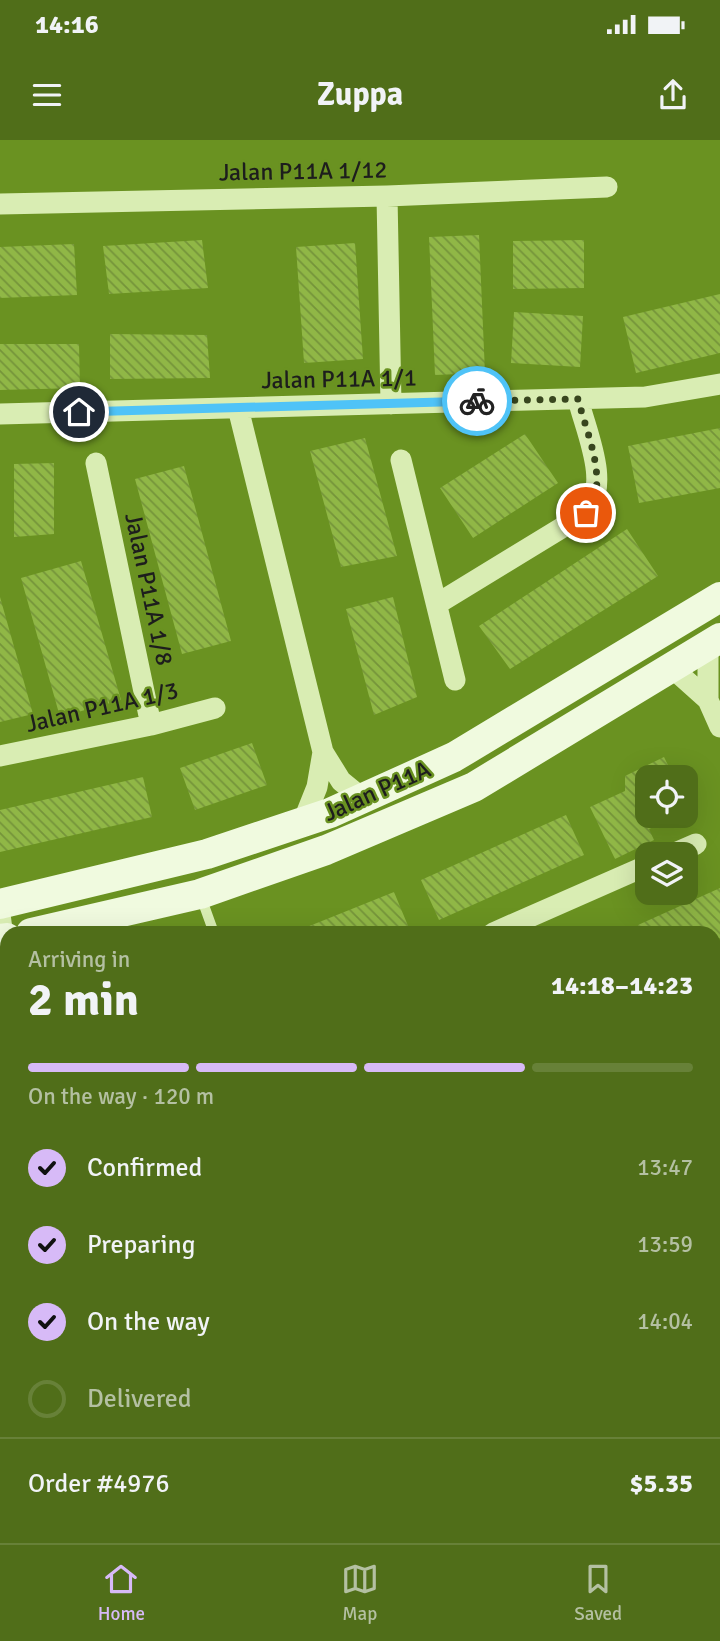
<!DOCTYPE html>
<meta charset="utf-8">
<style>
:root{--surface:#506e19;--page:#5a7626;--text:#f1f3f6;--muted:#b4c0a2;--line:#678138;--accent:#d7baf7}
body{margin:0;font-family:Signika,sans-serif;background:var(--page);color:var(--text);height:100vh;display:flex;flex-direction:column;font-size:26px;white-space:nowrap}
*{box-sizing:border-box;margin:0}
p{font-size:23px;color:var(--muted)}
.icon{flex:none;width:38px;height:38px;fill:none;stroke:currentColor;stroke-width:2;stroke-linecap:round;stroke-linejoin:round}
.map{position:relative;flex:1;overflow:hidden}
.sheet{position:absolute;left:0px;top:786px;width:721px;height:618px;display:flex;flex-direction:column;background:var(--surface);border-radius:21px 21px 0 0;box-shadow:0 7px 28px #0002}
.sheet>*{flex:none}
.controls{position:absolute;left:635px;top:625px;display:grid;gap:14px}
.controls a{display:grid;place-items:center;width:63px;height:63px;border-radius:14px;background:var(--surface);box-shadow:0 7px 28px #0002;font-size:35px}
.pin{position:absolute;display:grid;place-items:center;width:60px;height:60px;color:#fff;margin:-30px;border:4px solid #fff;border-radius:50%;box-shadow:0 2px 7px #0007}
.courier{position:absolute;display:grid;place-items:center;width:70px;height:70px;margin:-35px;border:5px solid #4fc3f7;border-radius:50%;background:#fff;color:#222;box-shadow:0 2px 9px #0007}
.headline em{font-style:normal;font-weight:700}
.headline div{display:flex;flex-direction:column-reverse}
.headline{display:flex;align-items:center;justify-content:space-between;height:119px;padding:0 28px}
h1{font-size:46px;font-weight:700;line-height:52px}
.bar{display:grid;grid-template-columns:repeat(4,1fr);gap:10px 7px;align-content:center;height:84px;padding:0 28px}
.bar i{height:9px;border-radius:5px;background:var(--line)}
.bar .on{background:var(--accent)}
.bar p{grid-column:span 4}
.line{display:flex;align-items:center;gap:18px;padding:0 28px;border-top:2px solid var(--line)}
.line div{flex:1}
ol{padding:0 28px;list-style:none}
li{display:flex;align-items:center;gap:21px;height:77px}
li p{margin-inline-start:auto}
li .icon{padding:7px;border-radius:50%;background:var(--accent);color:#111;stroke-width:4}
li:last-child{color:var(--muted)}
li i{width:38px;height:38px;border:4px solid var(--line);border-radius:50%}
.status{display:flex;justify-content:space-between;align-items:center;height:49px;padding:0 35px;background:var(--surface);direction:ltr}
.status svg{height:19px;fill:currentColor}
header{display:flex;justify-content:space-between;align-items:center;height:91px;padding:0 28px;background:var(--surface);font-size:32px;font-weight:700}
.dock{display:flex;justify-content:space-around;align-items:center;height:98px;border-top:2px solid var(--line);background:var(--surface);font-size:19px;color:var(--muted)}
.dock a{display:grid;justify-items:center;gap:4px}
.dock .on{color:var(--accent)}
.map>svg:first-child{display:block}
.building{fill:url(#building-back-hatch)}
.lines{fill:none;stroke-linecap:round;stroke-linejoin:round}
.lane{stroke:#d9edb3;stroke-width:10}
.street{stroke:#d9edb3;stroke-width:21}
.secondary{stroke:#f0fadf;stroke-width:30}
.done{stroke:#38461e;stroke-width:7;stroke-dasharray:0 12.6}
.route{stroke:#4fc3f7;stroke-width:9}
.labels{text-anchor:middle;dominant-baseline:central;stroke-width:5;stroke-linejoin:round;paint-order:stroke}
.street-label{font-size:24px;fill:#1d1d1d;stroke:#6a9221}
</style>
<div class="status"><b>14:16</b><svg viewBox="0 0 49 12"><path d="M0 12V9h3v3zM5 12V6h3v6zM10 12V3h3v9zM15 12V0h3v12zM26 1h20v11H26zM47 4h2v5h-2z"/></svg></div>
<header><svg class="icon" aria-label="menu" viewBox="0 0 24 24"><path d="M4 6h16M4 12h16M4 18h16"/></svg>Zuppa<svg class="icon" aria-label="share" viewBox="0 0 24 24"><path d="M12 15V3M7 8l5-5 5 5M5 13v7h14v-7"/></svg></header>
<div class="map">
<svg width="720" height="1403" viewBox="0 0 720 1403">
<defs>
<pattern id="building-back-hatch" width="6" height="6" patternUnits="userSpaceOnUse" patternTransform="scale(1.75)"><rect width="6" height="6" fill="#90b746"/><path d="M-1 5l2 2M0 0l6 6M5-1l2 2" fill="none" stroke="#75943a"/></pattern>
</defs>
<rect width="100%" height="100%" fill="#6a9221"/>
<path class="building" d="M479 95 485 233 435 235 429 97Z
M202 100 208 148 109 154 103 106Z
M584 100V148L513 149V101Z
M355 103 363 219 304 223 296 107Z
M74 104 77 155 0 158V107Z
M720 154V213L636 233 623 177Z
M514 172 583 176 580 227 511 223Z
M110 194 207 195 210 238 110 239Z
M0 204H79L80 248 0 250Z
M720 288V348L639 363 628 306Z
M525 294 558 343 473 398 440 348Z
M365 298 397 416 341 427 310 311Z
M54 323V394L14 397V324Z
M184 326 231 501 182 514 135 339Z
M627 389 658 436 510 529 479 486Z
M81 421 121 560 60 577 21 438Z
M0 457 33 574 0 582Z
M393 457 417 557 374 575 346 469Z
M252 603 267 645 195 670 180 628Z
M664 617 674 637H648V676H677L649 689 654 700 615 719 590 667 625 651V636Z
M143 637 152 677 0 712V670Z
M566 675 584 715 439 780 421 740Z
M720 748V798L714 801V793H641L638 785Z
M394 752 411 793H292Z
M720 823V873L714 876V826Z
M720 1127V1197L714 1186V1130Z
M6 1317H7V1387L0 1385V1351Z
M720 1319V1375L714 1378V1321Z
M300 1396H356L359 1403H303Z
M389 1396H445L448 1403H392Z
M601 1396H677L679 1399 674 1403H592Z"/>
<g class="lines">
<path class="lane" d="M201 757 214 793"/>
<path class="street" d="M387 56 391 264
M0 64 387 56 607 47
M238 268 323 612 341 641 363 659
M0 274 645 257 720 244
M401 320 455 540
M96 323 151 585
M437 464 586 373C611 344 586 292 578 259
M708 504V560L720 587
M670 526 708 560
M0 616 151 585 215 568
M303 682 317 647 323 612
M673 714 696 704
M0 774 7 828
M493 793 648 725
M714 910 720 907
M714 977 720 991
M0 1090 7 1053
M714 1282 720 1279
M261 1396 263 1403
M472 1396 475 1403
M133 1403 143 1396
M511 1403 520 1396"/>
<path class="secondary" d="M0 764 207 714 330 673 454 617 720 457
M31 793 200 754 326 710 474 647 720 498
M0 799 7 798"/>
</g>
<g class="lines">
<path class="done" d="M477 261 578 259C586 292 611 345 586 373"/>
<path class="route" d="M79 272 477 261"/>
</g>
<g class="labels">
<g class="street-label">
<text transform="translate(303 31) rotate(-1)">Jalan P11A 1/12</text>
<text transform="translate(339 239) rotate(-1)">Jalan P11A 1/1</text>
<text transform="translate(149 449) rotate(78)">Jalan P11A 1/8</text>
<text transform="translate(102 567) rotate(-13)">Jalan P11A 1/3</text>
<text transform="translate(377 651) rotate(-24)">Jalan P11A</text>
</g>
</g>
</svg>
<div class="controls">
<a><svg class="icon" aria-label="locate" viewBox="0 0 24 24"><circle cx="12" cy="12" r="6"/><path d="M12 2v4M12 18v4M2 12h4M18 12h4"/></svg></a>
<a><svg class="icon" aria-label="layers" viewBox="0 0 24 24"><path d="M12 4l9 5-9 5-9-5zM3 14l9 5 9-5"/></svg></a>
</div>
<div class="pin" style="left:586px;top:373px;background:#ea580c"><svg class="icon" aria-label="bag" viewBox="0 0 24 24"><path d="M5 8h14l-1 12H6zM9 8a3 3 0 0 1 6 0"/></svg></div>
<div class="pin" style="left:79px;top:272px;background:#1f2937"><svg class="icon" aria-label="home" viewBox="0 0 24 24"><path d="M3 11l9-7 9 7M6 9v11h12V9"/></svg></div>
<div class="courier" style="left:477px;top:261px"><svg class="icon" aria-label="bike" viewBox="0 0 24 24"><circle cx="6" cy="16" r="4"/><circle cx="18" cy="16" r="4"/><path d="M6 16l4-8h5l3 8M10 8l3 8H6M13 5h3"/></svg></div>
<section class="sheet">
<div class="headline"><div><h1>2 min</h1><p>Arriving in</p></div><em>14:18–14:23</em></div>
<div class="bar"><i class="on"></i><i class="on"></i><i class="on"></i><i></i><p>On the way · 120 m</p></div>
<ol>
<li><svg class="icon" aria-label="check" viewBox="0 0 24 24"><path d="M5 12l5 5 9-10"/></svg>Confirmed<p>13:47</p></li>
<li><svg class="icon" aria-label="check" viewBox="0 0 24 24"><path d="M5 12l5 5 9-10"/></svg>Preparing<p>13:59</p></li>
<li><svg class="icon" aria-label="check" viewBox="0 0 24 24"><path d="M5 12l5 5 9-10"/></svg>On the way<p>14:04</p></li>
<li><i></i>Delivered</li>
</ol>
<div class="line" style="height:91px"><div>Order #4976</div><b>$5.35</b></div>
</section>
</div>
<nav class="dock">
<a class="on"><svg class="icon" aria-label="home" viewBox="0 0 24 24"><path d="M3 11l9-7 9 7M6 9v11h12V9"/></svg>Home</a>
<a><svg class="icon" aria-label="map" viewBox="0 0 24 24"><path d="M3 6l6-2 6 2 6-2v14l-6 2-6-2-6 2zM9 4v14M15 6v14"/></svg>Map</a>
<a><svg class="icon" aria-label="saved" viewBox="0 0 24 24"><path d="M7 4h10v16l-5-4-5 4z"/></svg>Saved</a>
</nav>
